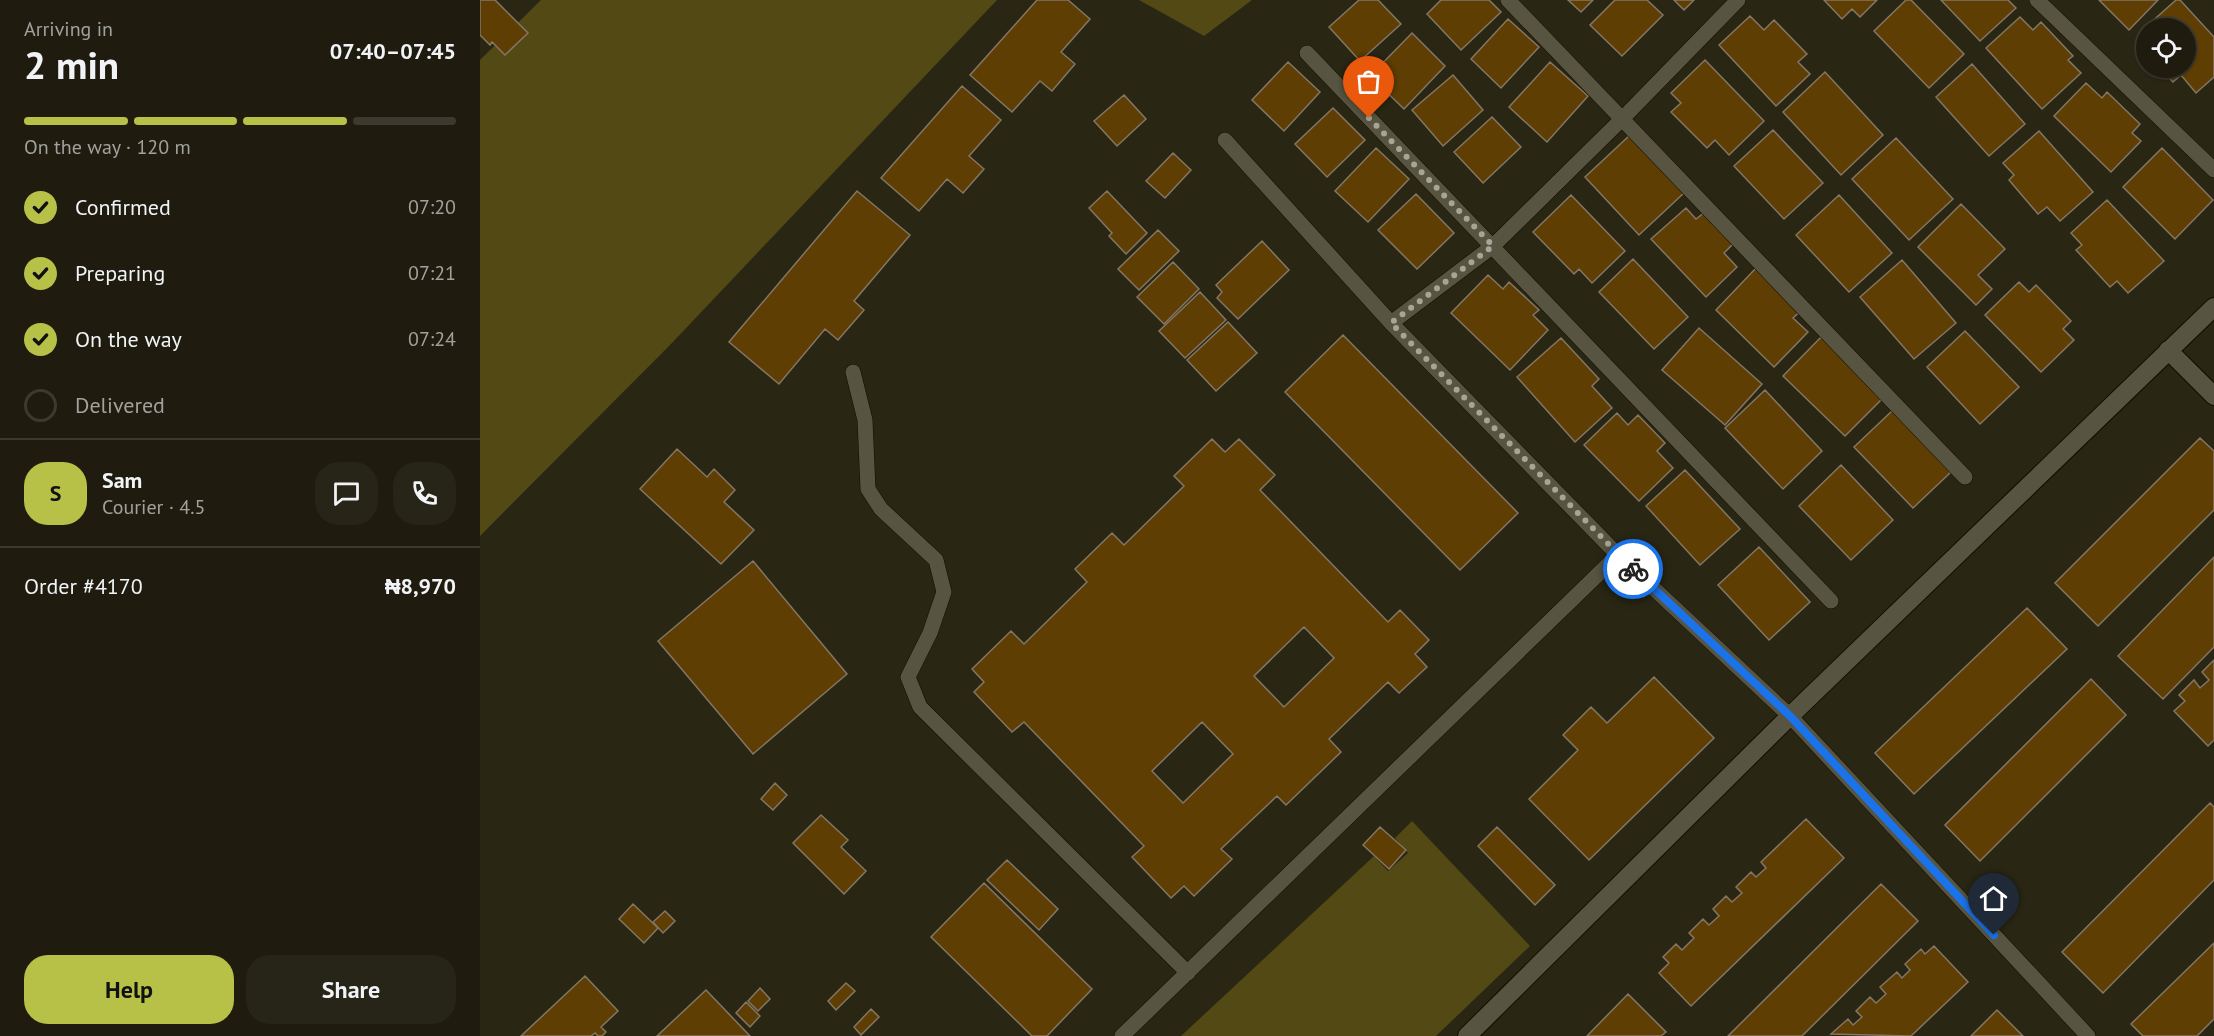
<!DOCTYPE html>
<meta charset="utf-8">
<style>
:root{--surface:#1f1c0f;--page:#272518;--text:#f1f3f6;--muted:#a1a19e;--line:#3c3a2f;--accent:#b7c147}
body{margin:0;font-family:"PT Sans",sans-serif;background:var(--page);color:var(--text);height:100vh;display:flex;flex-direction:column;font-size:22px;white-space:nowrap}
*{box-sizing:border-box;margin:0}
p{font-size:20px;color:var(--muted)}
.icon{flex:none;width:33px;height:33px;fill:none;stroke:currentColor;stroke-width:2;stroke-linecap:round;stroke-linejoin:round}
.map{position:relative;flex:1;overflow:hidden}
.details{display:flex;flex-direction:column;background:var(--surface);width:480px}
.details>*{flex:none}
.buttons{position:absolute;left:1656px;top:18px;display:grid;gap:12px}
.buttons a{display:grid;place-items:center;width:60px;height:60px;border-radius:50%;background:var(--surface);box-shadow:0 2px 4px #0004,0 0 0 2px var(--line);font-size:30px}
.pin{position:absolute;display:grid;place-items:center;width:51px;height:51px;color:#fff;margin:-62px -26px;border-radius:50% 50% 50% 0;rotate:-45deg;box-shadow:0 0 6px #0007}
.pin .icon{rotate:45deg}
.courier{position:absolute;display:grid;place-items:center;width:60px;height:60px;margin:-30px;border:4px solid #1a73e8;border-radius:50%;background:#fff;color:#222;box-shadow:0 2px 8px #0007}
.headline em{font-style:normal;font-weight:600}
.headline div{display:flex;flex-direction:column-reverse}
.headline{display:flex;align-items:center;justify-content:space-between;height:102px;padding:0 24px}
h1{font-size:39px;font-weight:600;line-height:45px}
.bar{display:grid;grid-template-columns:repeat(4,1fr);gap:9px 6px;align-content:center;height:72px;padding:0 24px}
.bar i{height:8px;border-radius:4px;background:var(--line)}
.bar .on{background:var(--accent)}
.bar p{grid-column:span 4}
.line{display:flex;align-items:center;gap:15px;padding:0 24px;border-top:2px solid var(--line)}
.line div{flex:1}
.round{display:grid;place-items:center;flex:none;width:63px;height:63px;border-radius:24px;background:var(--page)}
ol{padding:0 24px;list-style:none}
li{display:flex;align-items:center;gap:18px;height:66px}
li p{margin-inline-start:auto}
li .icon{padding:6px;border-radius:50%;background:var(--accent);color:#111;stroke-width:4}
li:last-child{color:var(--muted)}
li i{width:33px;height:33px;border:3px solid var(--line);border-radius:50%}
.action{display:flex;gap:12px;margin-top:auto;padding:12px 24px}
.action a{flex:1;height:69px;border-radius:24px;background:var(--accent);color:#111;font-size:24px;font-weight:600;line-height:69px;text-align:center}
.action a+a{background:var(--page);color:var(--text)}
main{display:flex;flex:1;min-height:0}
.map>svg:first-child{display:block}
.green{fill:#524915}
.building{fill:#5f3e03;stroke:#847665;stroke-width:1.5;fill-rule:evenodd}
.lines{fill:none;stroke-linecap:round;stroke-linejoin:round}
.service-casing{stroke:#110e01;stroke-width:16}
.minor-casing{stroke:#110e01;stroke-width:20}
.service{stroke:#575441;stroke-width:15}
.minor{stroke:#575441;stroke-width:18}
.done{stroke:#a7a597;stroke-width:6;stroke-dasharray:0 10.8}
.route{stroke:#1a73e8;stroke-width:8}
</style>
<main>
<section class="details">
<div class="headline"><div><h1>2 min</h1><p>Arriving in</p></div><em>07:40–07:45</em></div>
<div class="bar"><i class="on"></i><i class="on"></i><i class="on"></i><i></i><p>On the way · 120 m</p></div>
<ol>
<li><svg class="icon" aria-label="check" viewBox="0 0 24 24"><path d="M5 12l5 5 9-10"/></svg>Confirmed<p>07:20</p></li>
<li><svg class="icon" aria-label="check" viewBox="0 0 24 24"><path d="M5 12l5 5 9-10"/></svg>Preparing<p>07:21</p></li>
<li><svg class="icon" aria-label="check" viewBox="0 0 24 24"><path d="M5 12l5 5 9-10"/></svg>On the way<p>07:24</p></li>
<li><i></i>Delivered</li>
</ol>
<div class="line" style="height:108px"><b class="round" style="background:var(--accent);color:#111">S</b><div><b>Sam</b><p>Courier · 4.5</p></div><a class="round"><svg class="icon" aria-label="chat" viewBox="0 0 24 24"><path d="M4 5h16v11H9l-5 4z"/></svg></a><a class="round"><svg class="icon" aria-label="phone" viewBox="0 0 24 24"><path d="M5 4h4l2 5-3 2q2 4 5 5l2-3 5 2v4C11 20 4 13 5 4z"/></svg></a></div>
<div class="line" style="height:78px"><div>Order #4170</div><b>₦8,970</b></div>
<div class="action"><a>Help</a><a>Share</a></div>
</section>
<div class="map">
<svg width="1734" height="1036" viewBox="0 0 1734 1036">
<rect width="100%" height="100%" fill="#292614"/>
<path class="green" d="M61 0H517L191 344 0 536V60Z
M659 0H772L724 36Z
M932 821 1050 946 956 1036H701L894 856 908 871 928 853 915 838Z"/>
<path class="building" d="M0 0H15L48 33 25 55 12 42 10 45 0 35Z
M557 0H588L610 19 581 52 595 64 572 91 560 81 532 112 490 75Z
M879 0H898L921 24 880 61 849 27Z
M961 0H1009L1021 12 981 50 947 14Z
M1088 0H1113L1101 12Z
M1135 0H1167L1183 15 1142 56 1110 25Z
M1194 0H1214L1204 10Z
M1344 0H1397L1380 17 1372 9 1362 19Z
M1426 0H1431L1484 54 1449 88 1394 31Z
M1461 0H1528L1536 8 1500 41Z
M1619 0H1678L1649 30Z
M1696 0H1700L1734 37V77L1716 93 1701 75 1693 82 1680 68H1706V28H1666V41L1659 33Z
M1270 16 1284 30 1294 20 1327 54 1318 62 1330 74 1296 106 1239 45Z
M1540 17 1553 30 1561 22 1593 56 1588 60 1601 73 1562 109 1506 48Z
M1028 19 1059 47 1021 88 991 59Z
M932 33 965 66 924 109 890 76Z
M1225 60 1284 121 1249 155 1235 140 1227 148 1191 112 1201 103 1191 93Z
M808 62 840 92 804 131 772 100Z
M1070 62 1108 96 1067 142 1029 107Z
M1492 64 1545 124 1509 156 1456 97Z
M1345 72 1403 135 1361 175 1303 112Z
M973 75 1003 110 963 146 932 110Z
M1606 83 1622 98 1627 92 1660 124 1652 133 1661 141 1631 172 1574 116Z
M482 86 521 120 489 156 504 169 483 193 467 179 439 211 401 178Z
M644 95 666 119 637 146 614 121Z
M853 108 885 140 847 177 815 144Z
M1012 117 1041 147 1003 183 974 152Z
M1293 130 1343 183 1304 219 1254 166Z
M1559 131 1613 192 1580 221 1567 207 1558 214 1529 180 1534 175 1523 163Z
M1150 135 1204 193 1159 235 1105 177Z
M1416 138 1473 199 1429 240 1372 179Z
M896 148 929 179 888 222 855 191Z
M1682 148 1733 200 1695 239 1643 187Z
M693 153 711 170 685 198 666 181Z
M377 191 430 235 374 301 384 310 358 340 345 329 299 384 249 342Z
M627 191 667 233 646 254 629 236 632 233 609 208Z
M936 194 974 233 937 269 898 230Z
M1091 195 1145 251 1112 283 1099 269 1094 274 1053 232Z
M1359 195 1412 253 1369 292 1316 235Z
M1627 200 1684 261 1648 293 1637 281 1630 287 1596 250 1602 245 1591 233Z
M1481 204 1525 249 1498 275 1512 289 1496 305 1438 247Z
M1206 208 1216 219 1225 212 1254 243 1244 253 1257 267 1226 297 1171 239Z
M678 230 699 251 659 290 638 269Z
M782 241 809 270 758 319 737 298 742 292 736 285Z
M1153 259 1208 317 1174 349 1119 292Z
M1422 260 1476 323 1434 359 1380 297Z
M693 262 719 289 684 324 657 297Z
M1277 267 1322 310 1313 318 1328 332 1294 367 1236 310Z
M1008 275 1023 289 1029 282 1059 310 1053 315 1068 330 1030 370 971 313Z
M1539 282 1549 292 1556 285 1591 321 1583 329 1594 340 1561 372 1505 315Z
M720 292 746 320 705 358 679 331Z
M748 322 777 353 736 391 707 360Z
M1219 328 1282 384 1245 425 1182 370Z
M1485 331 1539 387 1500 424 1447 367Z
M863 335 1038 513 980 570 805 392Z
M1341 337 1403 398 1365 436 1303 376Z
M1081 338 1119 379 1112 386 1132 408 1095 442 1037 377Z
M1285 390 1342 451 1303 489 1245 428Z
M1413 410 1471 472 1433 508 1374 447Z
M1137 413 1148 425 1158 415 1185 443 1177 451 1193 468 1159 501 1104 445Z
M1720 438 1734 451V510L1618 626 1575 583Z
M732 439 745 452 759 439 795 475 780 490 908 622 920 610 949 640 935 654 947 667 919 693 908 682 849 739 861 752 806 805 797 796 741 849 752 859 714 896 704 886 691 898 652 857 664 846 544 722 532 732 494 692 504 682 492 669 531 631 544 644 607 582 595 569 632 533 644 545 704 486 694 476ZM824 627 854 658 804 707 774 676ZM722 722 753 754 703 803 672 771Z
M197 449 227 477 234 469 255 490 244 502 274 530 241 564 160 489Z
M1361 465 1413 520 1371 560 1319 506Z
M1205 470 1260 529 1220 565 1166 506Z
M1279 547 1330 602 1289 640 1238 585Z
M1734 557V647L1683 699 1638 656Z
M273 561 367 674 273 754 178 641Z
M1547 608 1587 649 1434 794 1395 753Z
M1734 660V740L1728 746 1694 711 1705 701 1699 695 1714 680 1720 688 1729 680 1722 672Z
M1174 677 1234 738 1109 860 1049 799 1098 750 1083 735 1111 707 1127 723Z
M1611 679 1646 715 1500 861 1465 825Z
M295 783 307 795 293 810 281 799Z
M1730 803 1734 807V880L1623 993 1582 952Z
M341 815 368 840 361 847 386 871 364 894 313 843Z
M1326 819 1364 858 1211 1006 1179 973 1189 963 1183 957 1196 944 1202 950 1214 938 1209 933 1223 919 1229 925 1239 916 1233 909 1246 896 1252 902 1262 893 1256 887 1271 872 1276 877 1286 868 1281 862Z
M900 827 926 850 909 869 883 845Z
M1017 827 1075 885 1055 905 998 846Z
M527 860 578 909 559 930 507 880Z
M504 883 612 989 567 1036H552L451 937Z
M1401 884 1438 921 1322 1036H1248Z
M153 904 178 928 164 943 139 919Z
M185 911 195 921 183 933 173 922Z
M1734 943V1019L1717 1036H1663L1651 1024Z
M1454 946 1488 982 1431 1036 1351 1034 1368 1019 1373 1025 1382 1017 1376 1011 1390 997 1396 1003 1406 994 1400 987 1417 972 1422 978 1430 970 1425 964 1441 949 1445 954Z
M105 976 138 1011 121 1027 126 1032 122 1036H118L115 1033 111 1036H41Z
M366 983 375 991 356 1010 348 1001Z
M280 988 290 999 278 1011 268 1001Z
M226 990 270 1036H177Z
M1148 994 1186 1032 1181 1036H1107Z
M266 1002 280 1016 270 1027 256 1013Z
M391 1009 399 1017 381 1035 374 1027Z
M1517 1010 1543 1036H1491Z"/>
<g class="lines">
<g class="service-casing">
<path id="service" d="M1028 0 1485 477
M1557 0 1734 170
M827 53 1351 601
M745 140 911 323 1138 555 1310 716 1608 1036
M911 323 1013 246 1143 118 1258 0
M373 372 385 420 388 489 401 509 456 560 464 592 450 633 428 677 440 707 708 973
M642 1036 1138 555"/>
</g>
<g class="minor-casing">
<path id="minor" d="M1688 350 1734 396
M987 1036 1310 716 1734 307"/>
</g>
<use href="#service" class="service"/>
<use href="#minor" class="minor"/>
</g>
<g class="lines">
<path class="done" d="M889 118 1013 246 911 323 1153 569"/>
<path class="route" d="M1153 569 1310 716 1514 935"/>
</g>
</svg>
<div class="buttons">
<a><svg class="icon" aria-label="locate" viewBox="0 0 24 24"><circle cx="12" cy="12" r="6"/><path d="M12 2v4M12 18v4M2 12h4M18 12h4"/></svg></a>
</div>
<div class="pin" style="left:889px;top:118px;background:#ea580c"><svg class="icon" aria-label="bag" viewBox="0 0 24 24"><path d="M5 8h14l-1 12H6zM9 8a3 3 0 0 1 6 0"/></svg></div>
<div class="pin" style="left:1514px;top:935px;background:#1f2937"><svg class="icon" aria-label="home" viewBox="0 0 24 24"><path d="M3 11l9-7 9 7M6 9v11h12V9"/></svg></div>
<div class="courier" style="left:1153px;top:569px"><svg class="icon" aria-label="bike" viewBox="0 0 24 24"><circle cx="6" cy="16" r="4"/><circle cx="18" cy="16" r="4"/><path d="M6 16l4-8h5l3 8M10 8l3 8H6M13 5h3"/></svg></div>
</div>
</main>
